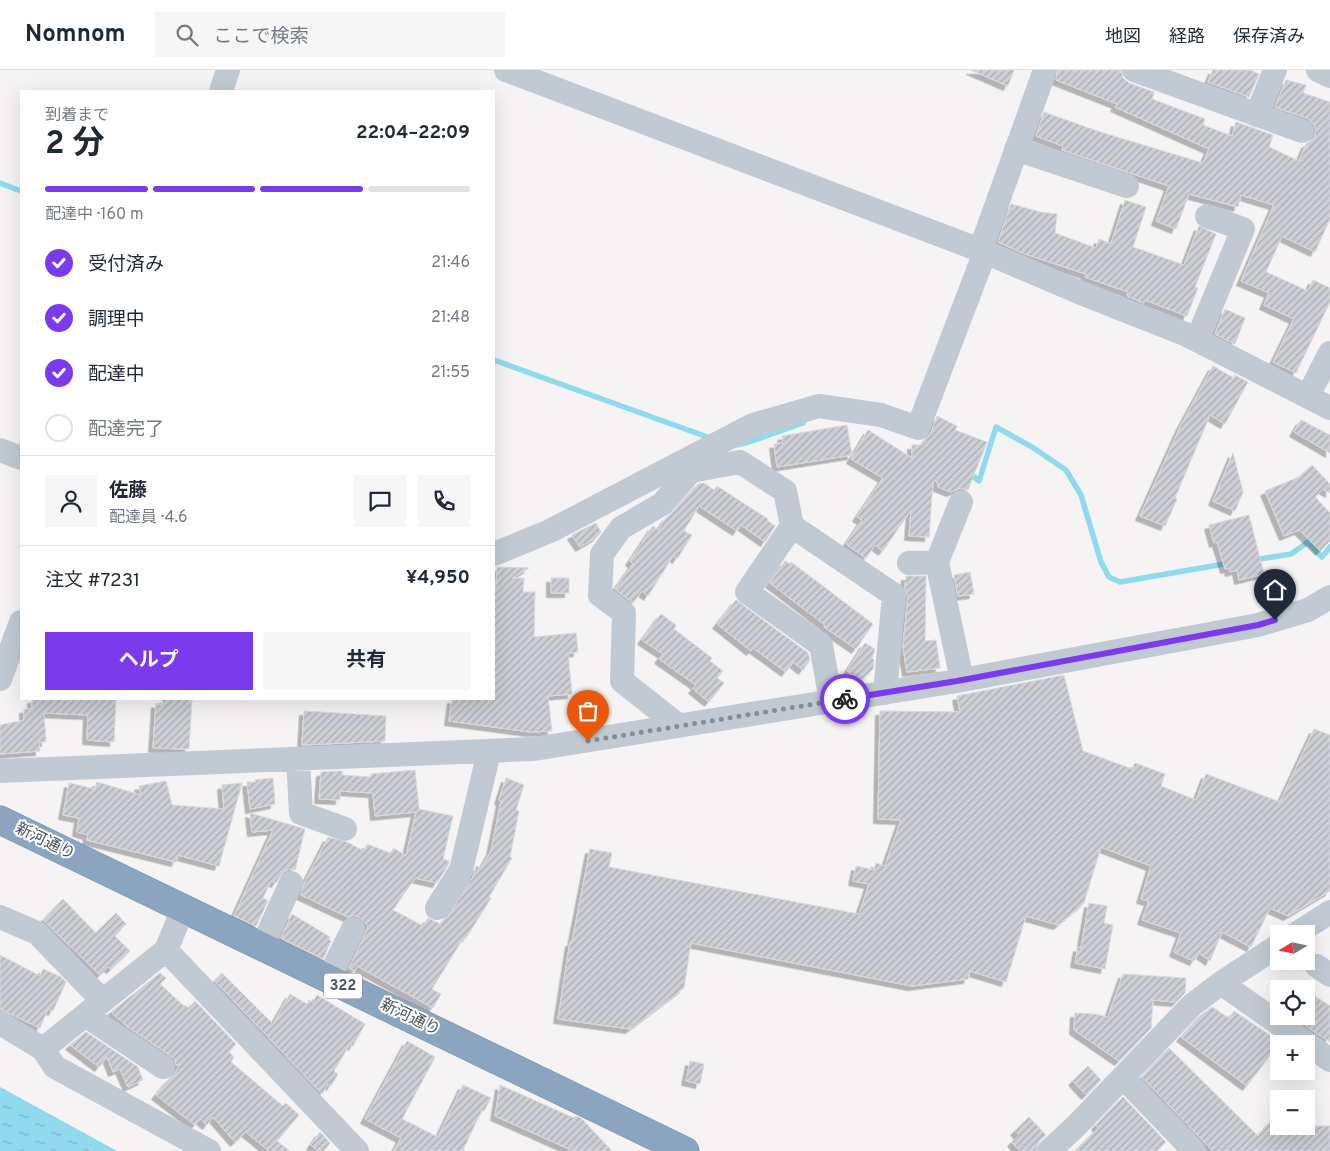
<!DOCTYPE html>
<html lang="ja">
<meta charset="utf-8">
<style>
:root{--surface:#fff;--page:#f6f6f7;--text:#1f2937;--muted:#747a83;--line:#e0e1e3;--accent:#7c3aed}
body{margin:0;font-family:Overpass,"Noto Sans JP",sans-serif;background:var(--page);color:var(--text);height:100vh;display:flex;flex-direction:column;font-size:19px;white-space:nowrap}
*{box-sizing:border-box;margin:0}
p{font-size:16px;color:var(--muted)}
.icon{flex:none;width:28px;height:28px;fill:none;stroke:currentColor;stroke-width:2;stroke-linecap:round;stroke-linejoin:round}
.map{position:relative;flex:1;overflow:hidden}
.side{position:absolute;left:20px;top:20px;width:475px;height:610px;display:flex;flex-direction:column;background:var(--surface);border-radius:0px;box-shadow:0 5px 20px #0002}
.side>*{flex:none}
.needle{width:32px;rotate:260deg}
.controls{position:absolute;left:1270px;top:855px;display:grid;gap:10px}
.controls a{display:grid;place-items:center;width:45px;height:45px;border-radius:0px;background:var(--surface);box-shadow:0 5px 20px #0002;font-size:25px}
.pin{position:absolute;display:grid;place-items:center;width:42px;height:42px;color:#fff;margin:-51px -21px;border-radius:50% 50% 50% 0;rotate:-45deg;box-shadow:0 0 5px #0007}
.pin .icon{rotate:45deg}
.courier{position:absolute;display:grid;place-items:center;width:50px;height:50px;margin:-25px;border:4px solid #7c3aed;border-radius:50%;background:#fff;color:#222;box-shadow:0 1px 6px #0007}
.overview em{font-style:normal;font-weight:700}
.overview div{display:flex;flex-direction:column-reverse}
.overview{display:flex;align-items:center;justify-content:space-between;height:85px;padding:0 25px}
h1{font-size:32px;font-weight:700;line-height:38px}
.bar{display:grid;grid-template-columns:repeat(4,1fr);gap:8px 5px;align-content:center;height:60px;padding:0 25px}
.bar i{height:6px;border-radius:4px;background:var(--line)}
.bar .active{background:var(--accent)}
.bar p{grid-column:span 4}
.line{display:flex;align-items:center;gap:12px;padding:0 25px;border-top:1px solid var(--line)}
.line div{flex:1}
.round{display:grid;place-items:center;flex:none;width:52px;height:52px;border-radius:0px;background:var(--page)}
ol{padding:0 25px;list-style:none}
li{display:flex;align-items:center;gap:15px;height:55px}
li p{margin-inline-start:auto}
li .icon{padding:5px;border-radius:50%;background:var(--accent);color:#fff;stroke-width:4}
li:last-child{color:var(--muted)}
li i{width:28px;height:28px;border:2px solid var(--line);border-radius:50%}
.cta{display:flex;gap:10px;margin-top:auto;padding:10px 25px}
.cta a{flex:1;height:58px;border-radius:0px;background:var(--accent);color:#fff;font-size:20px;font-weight:700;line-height:58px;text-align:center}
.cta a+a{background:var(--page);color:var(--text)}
header{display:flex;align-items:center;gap:30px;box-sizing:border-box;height:70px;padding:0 25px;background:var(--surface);border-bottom:1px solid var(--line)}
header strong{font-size:24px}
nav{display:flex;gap:28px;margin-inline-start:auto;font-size:18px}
.search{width:350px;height:45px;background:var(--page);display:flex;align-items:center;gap:12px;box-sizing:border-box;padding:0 18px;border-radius:0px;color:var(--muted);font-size:19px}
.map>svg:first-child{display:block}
.water{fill:url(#water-ripples)}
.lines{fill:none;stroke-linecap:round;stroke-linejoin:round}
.stream{stroke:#90daee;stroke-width:5.5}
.building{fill:url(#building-hatch);stroke:#d7d9de;filter:url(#shadow)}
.highway-casing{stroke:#7690ad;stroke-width:29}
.minor{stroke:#c1cad2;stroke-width:24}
.highway{stroke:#8ba5c1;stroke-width:28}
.done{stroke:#868d94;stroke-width:5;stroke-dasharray:0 9}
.route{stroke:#7c3aed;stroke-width:6}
.labels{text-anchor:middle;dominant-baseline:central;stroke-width:4;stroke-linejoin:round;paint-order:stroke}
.shield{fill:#fff;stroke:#808990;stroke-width:1}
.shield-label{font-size:15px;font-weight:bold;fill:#4a5661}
.street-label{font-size:16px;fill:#4a5661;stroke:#fff}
</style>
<header>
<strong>Nomnom</strong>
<div class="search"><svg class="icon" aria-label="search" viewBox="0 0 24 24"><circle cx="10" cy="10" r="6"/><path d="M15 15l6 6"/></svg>ここで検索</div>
<nav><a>地図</a><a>経路</a><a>保存済み</a></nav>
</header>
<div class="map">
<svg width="1330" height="1081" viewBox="0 0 1330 1081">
<defs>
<pattern id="water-ripples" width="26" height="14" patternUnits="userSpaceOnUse" patternTransform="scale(1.25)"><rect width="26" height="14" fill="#90daee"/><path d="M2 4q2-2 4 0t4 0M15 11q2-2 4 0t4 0" fill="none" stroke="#78b4c4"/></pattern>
<pattern id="building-hatch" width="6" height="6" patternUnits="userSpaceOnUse" patternTransform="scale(1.25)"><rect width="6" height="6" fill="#cdcfd5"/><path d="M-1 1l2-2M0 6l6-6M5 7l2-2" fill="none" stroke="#a8abb0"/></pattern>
<filter id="shadow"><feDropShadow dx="-4.5" dy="4.5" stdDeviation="0" flood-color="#0004"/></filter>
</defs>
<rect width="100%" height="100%" fill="#f5f3f3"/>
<path class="water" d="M0 1017 117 1081H0Z"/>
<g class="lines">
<path class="stream" d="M0 113 21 121
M494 290 713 369
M736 375 749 372 803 353
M968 402 979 411 996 357 1032 377 1066 400 1081 425 1101 492 1109 507 1120 512 1230 493
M1254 490 1291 484 1308 472 1322 487 1330 477"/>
</g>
<path class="building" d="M971 0H1014L1008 16Z
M1058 0H1121L1123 8 1129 13 1154 22 1152 29 1205 49 1203 55 1232 66 1236 52 1273 65 1269 77 1299 91 1306 74 1311 71 1315 66 1316 59 1313 53 1307 48 1275 37 1286 10 1306 15 1303 23 1330 32V149L1315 182 1282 166 1266 202 1308 221 1313 210 1330 218V232L1296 303 1273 292 1294 249 1264 235 1269 223 1241 211 1274 135 1241 125 1238 137 1189 124 1176 159 1156 151 1169 116 1062 80 1063 76 1036 66 1044 42 1097 61 1203 93 1209 79 1115 37 1117 34 1056 10Z
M1213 0H1249L1259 4 1249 27 1208 12Z
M1125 130 1146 137 1133 177 1184 195 1199 156 1216 164 1195 217 1198 218 1187 246 1145 230 1144 233 1127 226 1128 222 1085 207 1086 204 1025 184 998 172 1011 134 1040 142 1057 144 1055 163 1096 178 1099 169 1111 174Z
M1225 239 1245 248 1235 274 1215 264Z
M1213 296 1234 308 1235 305 1248 312 1225 354 1210 345 1175 428 1177 429 1165 456 1140 446 1181 355Z
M937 346 957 356 955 360 987 372 968 420 960 418 951 422 938 417 937 411H933L929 467 909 466 911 440 883 481 875 475 866 488 846 474 862 450 857 447 883 408 851 389 868 360 912 388V375H922L931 363Z
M1301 350 1330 365V383L1294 362Z
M847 355 852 385 777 397 774 374 783 373 782 366Z
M1233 383 1243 422 1235 441 1213 431Z
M1312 395 1330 414V423L1323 419 1315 427 1330 443V471L1320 481 1299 460 1284 466 1265 421 1299 407Z
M704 413 714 420 717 416 768 449 767 450 775 456 765 472 741 455 737 461 699 436 684 461 692 465 677 489 673 486 648 526 642 521 633 533 615 519 633 494 630 491 653 456 658 460 666 448 672 443 698 414Z
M1249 445 1264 504 1239 510 1237 500 1230 502 1229 498 1225 499 1217 472 1214 473 1209 455Z
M596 453 601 462 597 467 580 477 572 465Z
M785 491 790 494 791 492 873 554 856 579 824 557 825 555 770 513Z
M497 497 529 498 512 508H524L523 522H535L534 567 576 563 578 582 568 583 572 624 548 626 552 661 531 662 449 651 452 629H494L495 556H494V517H496Z
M970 502 974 524 958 526 954 505Z
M906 506H926L925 571 936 570 940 598 907 602 903 577 908 526 905 518Z
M551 508H569V523H551Z
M736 530 808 583 810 590 803 600 793 592 786 602 753 578 751 581 717 554Z
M661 544 676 555 674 559 712 588 710 591 723 601 717 608 724 613 709 632 693 619 696 615 659 589 663 584 642 570Z
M865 573 875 579 872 588 874 590 873 599 861 610 847 601Z
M1064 605 1083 681 1132 699 1135 693 1165 704 1161 716 1196 730 1206 704 1280 732 1314 659 1330 665V821L1288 846 1270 838 1251 877 1222 862 1210 891 1199 883 1194 891 1174 882 1181 863 1142 850 1149 831 1141 829 1151 796 1101 777 1084 833 1058 855 1026 846 1006 912 970 901 968 909 912 916 691 873 684 918 630 959 558 949 570 872H572L590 779 612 783 609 797 859 844 869 814 853 811 856 796 874 800 876 793 885 796 901 750 878 749 880 641 960 642 957 626Z
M32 629H116L114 672 87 670 88 645 44 643 46 672H39L40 681 0 684V655L24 650V639H32Z
M163 629H192L189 679 153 678 156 633 162 635Z
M304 641 386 646 385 671 302 675Z
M415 700 419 739 453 746 443 789 449 791 448 795 437 813 415 808 393 840 423 856 428 848 440 854 448 846 473 807 476 796 481 798 491 781 501 731 499 730 506 708 524 715 516 740 519 741 510 787 512 788 489 827 491 828 466 868 464 867 432 919 441 924 433 938 357 896 355 901 349 898 365 865 368 856 359 847 353 845 348 847 301 825 304 814 328 767 347 772 364 781 367 774 390 783 394 778 406 786 416 742 375 746 373 723 340 721V730L319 729 321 702 342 701V705L371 707V704Z
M273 708 275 734 250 739 247 712H256L255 710Z
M166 711 172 735 224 739 222 715 242 713 219 796 178 785 176 792 87 770 88 765 77 762 79 748 63 745 69 713 95 719 97 712 141 725 139 716Z
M250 743 305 759 295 800 289 799 283 802 276 813 271 811 263 828 268 831 256 856 234 846 273 760 252 762Z
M63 829 96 863 116 843 126 854 115 866 130 881 111 899 108 897 100 905 43 850Z
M1089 833 1107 836 1104 853 1113 855 1105 899 1075 893 1078 877 1081 878Z
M292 844 330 867 329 870 331 871 323 889 281 868Z
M0 885 40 906 43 899 61 907 66 912 53 941 48 939 40 958 0 939Z
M160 903 166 908 160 914 184 936 185 935 188 938 195 931 236 974 229 982 234 987 231 992 283 1036 286 1033 299 1045 277 1071 290 1081H269L246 1062 235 1072 213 1047 207 1055 200 1049 195 1055 156 1025 168 1010 174 1005 180 994 176 995 175 990 171 986 128 957 111 942Z
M222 903 273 954 290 924 307 934 309 930 313 932 317 925 365 954 353 976 350 974 334 1001 338 1004 331 1016 328 1014 322 1024 215 911Z
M1123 904 1186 908 1185 923 1176 932 1153 930 1151 958 1119 991 1074 960 1075 943 1094 944 1108 947Z
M1306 920 1330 936V972L1306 956Z
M1212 937 1229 948 1234 941 1280 972 1247 1016 1181 967 1201 945Z
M86 962 138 997 143 1010 128 1017 120 999 113 1002 107 987 99 997 70 975Z
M407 971 435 987 402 1049 438 1067 463 1015 491 1028 484 1041 482 1040 463 1080 465 1081H394L401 1068 365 1049Z
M1169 978 1258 1066 1273 1049 1276 1052 1279 1050V1056H1330V1081H1213L1142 1007Z
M690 991 704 994 700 1014 686 1011Z
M1088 996 1101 1010 1086 1025 1073 1011Z
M500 1015 574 1048 576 1046 581 1048 612 1081H574L495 1046Z
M1123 1027 1166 1072 1157 1081H1075L1098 1058 1096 1055Z
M1029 1047 1046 1065 1039 1071 1036 1081H1020L1012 1072 1019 1065 1015 1061Z
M320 1062 330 1073 324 1081H319L311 1075Z"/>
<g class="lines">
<g class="highway-casing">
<path id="highway" d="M0 750 685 1081"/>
</g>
<path class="minor" d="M506 0 985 182 1081 223 1185 264 1330 338
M1134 0 1302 61
M1318 0 1330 6
M221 21 228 0
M1257 45 1275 0
M1016 79 1127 116
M980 181 1045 0
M1197 270 1243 159 1207 146
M1308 326 1330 283
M0 380 21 388
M961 432 937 492 962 610
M792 456 747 522 821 575 831 631
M494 484 550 461 753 355 819 336 881 345 918 358 985 182
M909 493 937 492
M0 609 21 552
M679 656 622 611 624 543 600 525 602 484 621 458 662 434 691 401 740 392 785 421 792 456 894 525 885 623
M298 689 301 743 345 759
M0 701 534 679 957 611 1258 555 1308 540 1330 527
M437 838 461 800 489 682
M0 847 37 863 103 931
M1296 864 1330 842
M262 877 291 813
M166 880 357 1081
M1317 896 1330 905
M328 909 353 859
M1221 913 1330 990
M85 945 163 997
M0 953 43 979 55 997 209 1081
M43 979 166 880 183 839
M1123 1007 1194 1081
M1049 1081 1077 1055 1192 935 1221 913 1279 875"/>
<use href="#highway" class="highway"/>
</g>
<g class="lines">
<path class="done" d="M588 671 845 629"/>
<path class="route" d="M845 629 957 611 1258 555 1275 550"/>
</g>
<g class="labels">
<rect class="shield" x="324" y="903.5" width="38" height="25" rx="4"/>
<g class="shield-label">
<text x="343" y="916">322</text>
</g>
<g class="street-label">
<text transform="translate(45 772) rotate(26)">新河通り</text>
<text transform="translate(410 948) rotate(26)">新河通り</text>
</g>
</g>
</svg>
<div class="controls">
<a><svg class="needle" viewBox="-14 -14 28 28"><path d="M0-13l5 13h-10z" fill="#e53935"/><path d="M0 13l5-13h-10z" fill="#747a83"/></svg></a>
<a><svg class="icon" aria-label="locate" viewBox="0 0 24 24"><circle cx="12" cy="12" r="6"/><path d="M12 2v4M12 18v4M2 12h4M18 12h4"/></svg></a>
<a>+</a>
<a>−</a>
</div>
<div class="pin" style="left:588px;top:671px;background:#ea580c"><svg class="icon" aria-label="bag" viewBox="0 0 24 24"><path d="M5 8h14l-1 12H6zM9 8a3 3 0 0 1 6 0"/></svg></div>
<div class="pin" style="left:1275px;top:550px;background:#1f2937"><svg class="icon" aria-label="home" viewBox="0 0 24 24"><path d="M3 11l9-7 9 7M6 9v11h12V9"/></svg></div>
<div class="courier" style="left:845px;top:629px"><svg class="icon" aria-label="bike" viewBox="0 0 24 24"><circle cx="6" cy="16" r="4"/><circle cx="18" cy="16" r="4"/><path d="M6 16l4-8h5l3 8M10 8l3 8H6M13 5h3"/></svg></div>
<section class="side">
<div class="overview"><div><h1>2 分</h1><p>到着まで</p></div><em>22:04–22:09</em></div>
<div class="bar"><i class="active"></i><i class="active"></i><i class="active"></i><i></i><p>配達中 · 160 m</p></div>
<ol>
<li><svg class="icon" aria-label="check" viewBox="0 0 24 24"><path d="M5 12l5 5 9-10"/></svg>受付済み<p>21:46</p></li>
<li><svg class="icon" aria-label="check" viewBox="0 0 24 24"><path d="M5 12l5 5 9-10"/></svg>調理中<p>21:48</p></li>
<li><svg class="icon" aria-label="check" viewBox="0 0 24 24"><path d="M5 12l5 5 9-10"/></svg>配達中<p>21:55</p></li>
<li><i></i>配達完了</li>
</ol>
<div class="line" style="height:90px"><a class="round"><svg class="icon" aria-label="person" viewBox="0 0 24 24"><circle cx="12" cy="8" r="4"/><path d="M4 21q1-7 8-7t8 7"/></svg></a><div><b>佐藤</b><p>配達員 · 4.6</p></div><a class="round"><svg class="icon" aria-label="chat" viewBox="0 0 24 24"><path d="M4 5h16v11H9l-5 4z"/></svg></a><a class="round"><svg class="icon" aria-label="phone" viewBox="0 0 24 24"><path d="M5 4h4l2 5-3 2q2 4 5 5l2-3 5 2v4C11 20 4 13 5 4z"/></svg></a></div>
<div class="line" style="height:65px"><div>注文 #7231</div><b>¥4,950</b></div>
<div class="cta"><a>ヘルプ</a><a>共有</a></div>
</section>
</div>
